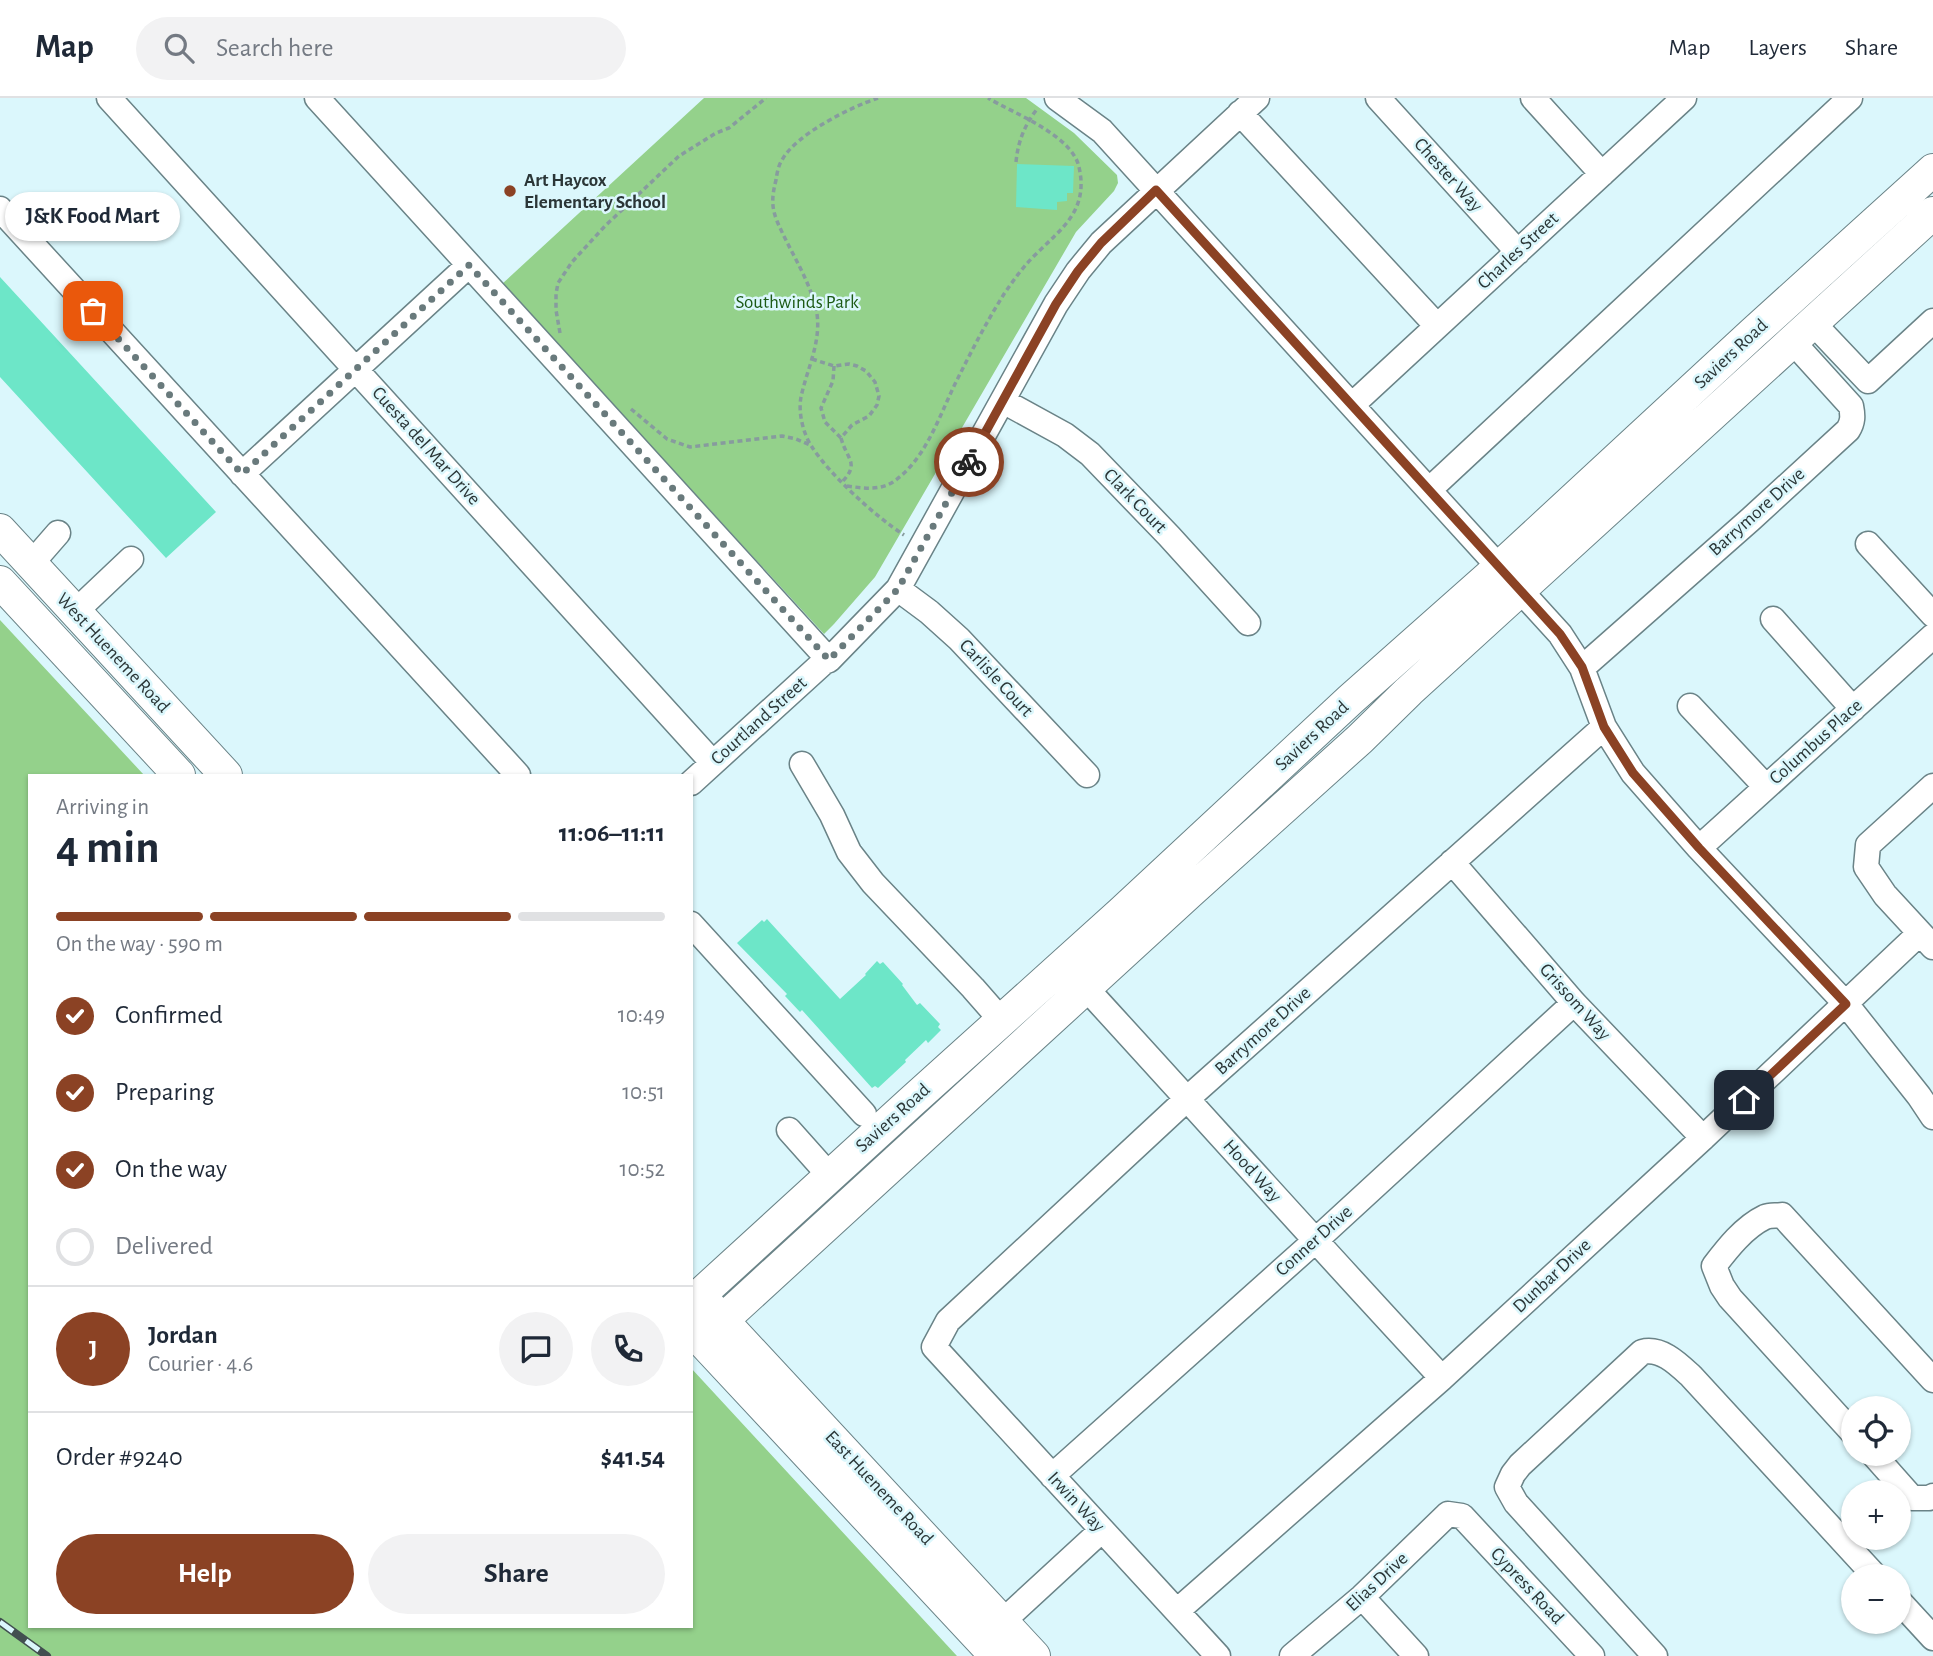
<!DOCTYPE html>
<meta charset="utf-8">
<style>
:root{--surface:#fff;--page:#f2f2f3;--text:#1f2937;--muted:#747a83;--line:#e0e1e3;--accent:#8b4224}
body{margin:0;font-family:"Alegreya Sans",sans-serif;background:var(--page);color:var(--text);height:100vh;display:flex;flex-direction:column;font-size:26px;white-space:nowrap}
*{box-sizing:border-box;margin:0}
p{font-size:23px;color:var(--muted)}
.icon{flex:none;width:38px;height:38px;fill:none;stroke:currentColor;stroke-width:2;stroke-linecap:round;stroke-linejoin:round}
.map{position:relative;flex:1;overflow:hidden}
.side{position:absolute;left:28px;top:676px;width:665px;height:854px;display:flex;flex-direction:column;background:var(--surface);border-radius:0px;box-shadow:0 2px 5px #0004}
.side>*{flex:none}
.buttons{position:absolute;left:1841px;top:1298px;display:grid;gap:14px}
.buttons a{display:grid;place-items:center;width:70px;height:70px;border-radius:50%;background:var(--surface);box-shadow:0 2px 5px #0004;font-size:35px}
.pin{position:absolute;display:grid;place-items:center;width:60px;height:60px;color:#fff;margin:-30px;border-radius:14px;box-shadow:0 4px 10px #0006}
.courier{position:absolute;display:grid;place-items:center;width:70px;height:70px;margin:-35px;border:5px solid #8b4224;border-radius:50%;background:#fff;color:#222;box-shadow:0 2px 9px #0007}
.bubble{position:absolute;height:49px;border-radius:24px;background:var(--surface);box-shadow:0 2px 5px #0004;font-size:23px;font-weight:700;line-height:49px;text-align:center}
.overview em{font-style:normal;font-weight:700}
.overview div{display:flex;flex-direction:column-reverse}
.overview{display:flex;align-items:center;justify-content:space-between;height:119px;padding:0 28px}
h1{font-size:46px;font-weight:700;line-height:52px}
.bar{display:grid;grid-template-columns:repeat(4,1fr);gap:10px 7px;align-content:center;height:84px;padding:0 28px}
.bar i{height:9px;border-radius:5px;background:var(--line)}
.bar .selected{background:var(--accent)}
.bar p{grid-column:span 4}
.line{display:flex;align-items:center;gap:18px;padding:0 28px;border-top:2px solid var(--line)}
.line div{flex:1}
.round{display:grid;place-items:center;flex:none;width:74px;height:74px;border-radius:37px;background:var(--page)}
ol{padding:0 28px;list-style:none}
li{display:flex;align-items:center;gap:21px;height:77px}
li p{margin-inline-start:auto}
li .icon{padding:7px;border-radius:50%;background:var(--accent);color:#fff;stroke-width:4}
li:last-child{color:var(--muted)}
li i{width:38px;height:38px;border:4px solid var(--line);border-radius:50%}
.button{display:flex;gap:14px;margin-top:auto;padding:14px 28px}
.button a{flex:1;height:80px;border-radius:42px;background:var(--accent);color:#fff;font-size:28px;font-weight:700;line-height:80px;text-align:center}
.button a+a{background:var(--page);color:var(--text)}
header{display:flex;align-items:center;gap:42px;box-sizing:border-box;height:98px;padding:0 35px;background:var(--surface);border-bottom:2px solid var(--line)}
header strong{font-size:33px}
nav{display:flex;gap:38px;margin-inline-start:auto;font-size:24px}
.search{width:490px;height:63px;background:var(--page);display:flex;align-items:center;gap:18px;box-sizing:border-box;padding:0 24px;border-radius:38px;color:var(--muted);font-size:26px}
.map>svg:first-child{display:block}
.green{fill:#94d18b}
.building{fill:#6de6c8}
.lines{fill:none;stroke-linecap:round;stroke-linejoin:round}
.minor-casing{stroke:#6a8387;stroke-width:27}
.major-casing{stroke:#6a8387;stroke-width:34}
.path{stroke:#879b9e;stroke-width:3.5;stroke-dasharray:5 3.5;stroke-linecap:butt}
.minor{stroke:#fff;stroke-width:24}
.major{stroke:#fff;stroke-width:32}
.rail-casing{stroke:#424f50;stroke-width:8}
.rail{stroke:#dbf7fc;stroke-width:5;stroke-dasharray:16;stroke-linecap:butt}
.done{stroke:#697a7c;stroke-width:7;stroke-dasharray:0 12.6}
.route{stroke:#8b4224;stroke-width:9}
.poi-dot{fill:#8b4224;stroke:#dbf7fc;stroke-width:2.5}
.labels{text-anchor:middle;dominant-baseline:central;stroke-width:5;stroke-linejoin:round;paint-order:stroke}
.street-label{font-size:19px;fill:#2b3637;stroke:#dbf7fc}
.poi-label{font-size:19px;font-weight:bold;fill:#2b3637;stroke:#dbf7fc;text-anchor:start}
.park-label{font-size:19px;fill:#1d5a15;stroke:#dbf7fc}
</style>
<header>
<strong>Map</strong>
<div class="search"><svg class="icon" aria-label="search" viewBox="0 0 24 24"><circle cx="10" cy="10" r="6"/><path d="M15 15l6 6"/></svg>Search here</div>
<nav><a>Map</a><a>Layers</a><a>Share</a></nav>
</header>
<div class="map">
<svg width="1933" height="1558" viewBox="0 0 1933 1558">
<rect width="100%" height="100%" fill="#dbf7fc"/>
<path class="green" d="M704 0H1026L1074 35 1117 77 1118 85 1114 93 1076 134 875 479 834 526 824 536 502 186Z
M0 522 144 677H30V1528H691V1270L957 1558H0Z"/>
<path class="building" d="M1017 66 1074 68 1073 95H1067V103L1057 104V112L1016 109Z
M0 179 216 414 166 460 0 279Z
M767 821 840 901 866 877 865 876 877 863 880 866 883 864 903 886 902 887 917 907 920 905 940 926 938 929 941 932 928 945 926 942 905 962 906 964 878 990 875 988 872 990 802 912 800 914 785 898 787 896 737 845 762 822 764 824Z"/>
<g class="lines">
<g class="minor-casing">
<path id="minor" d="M109 0 713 665
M317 0 829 562
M1057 0 1102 33 1560 536 1582 570 1604 629 1633 675 1699 750 1846 906 1919 998 1933 1019
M1378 0 1518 154
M1533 0 1602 76
M1240 15 1437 228
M0 111 518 677
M1814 226 1868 283 1933 223
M1003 303 1065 337 1090 356 1169 438 1248 525
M1352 307 1684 0
M242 376 469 167
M1429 392 1850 0
M1868 446 1933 517
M31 466 58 435
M898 491 929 514 959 541 1087 677
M75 514 131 461
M1773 521 1853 611
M1582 570 1751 421 1848 332C1853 324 1853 318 1851 308L1793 244
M1690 608 1766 689
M802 666 832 717 849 754 873 785 973 890 1001 922
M691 685 824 564 829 562 898 491 1056 206 1078 173 1101 145 1257 0
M1933 688 1868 747 1866 769 1885 797 1933 849
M1699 750 1933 538
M1452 764 1574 905 1703 1040
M691 826 864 1016
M1074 877C1197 1011 1318 1147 1442 1280
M789 1032 830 1078
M1853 1335 1730 1200 1722 1188 1714 1168C1727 1151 1744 1129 1765 1119 1770 1117 1776 1118 1782 1117L1933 1282
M1873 1356 1912 1400H1929L1933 1398
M1052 1378 1315 1143 1574 905
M1362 1499 1416 1558
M1899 1503 1933 1540
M1177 1513 1442 1280 1703 1040 1920 835
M989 1536 1102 1432
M1218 1558 934 1249 948 1223 1188 1000 1604 629
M1292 1558 1362 1499 1448 1416 1462 1418 1592 1558
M1655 1558 1516 1405 1507 1389 1513 1376 1520 1367 1642 1254C1661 1249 1678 1266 1691 1278L1876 1479"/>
</g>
<g class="major-casing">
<path id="major" d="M0 432 226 677
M0 484 179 677
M691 1205 911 1004 1121 815 1351 601 1500 469 1753 235 1933 72
M709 1208 1034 1558
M691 1231 996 1558
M701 1242 1190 794 1360 641 1409 593 1933 115"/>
</g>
<path class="path" d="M878 0C851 9 796 36 782 62 778 68 777 76 776 82 772 98 771 108 777 123 790 154 811 183 817 216 821 245 807 271 801 299 798 314 803 336 812 349 831 378 875 418 904 437
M1016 64C1018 43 1025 26 1038 10
M560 235 556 212V196L558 185 572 164 605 128 679 58 716 35 729 30 766 0
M812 261 834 268 849 266 857 268 866 273 875 284 879 298 877 307 869 318 852 327 841 340C847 362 860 365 842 384
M834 268 833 283 821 310 825 324 841 340
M631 311 667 341 690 349 782 338 796 341 810 347
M847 388C862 390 879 393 893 384 927 361 940 315 958 280 972 252 987 223 1004 196 1013 183 1022 170 1034 158 1061 131 1089 113 1079 69 1072 37 1013 15 988 0"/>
<use href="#minor" class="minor"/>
<use href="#major" class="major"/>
<g class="rail-casing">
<path id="rail" d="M0 1524 47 1558"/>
</g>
<use href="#rail" class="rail"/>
</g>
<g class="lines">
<path class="done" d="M93 213 242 376 469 167 829 562 898 491 969 364"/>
<path class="route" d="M969 364 1056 206 1078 173 1101 145 1156 92 1560 536 1582 569 1604 629 1633 675 1699 750 1846 906 1744 1002"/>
</g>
<circle class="poi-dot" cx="510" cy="93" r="7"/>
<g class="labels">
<g class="street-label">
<text transform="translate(1448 77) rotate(48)">Chester Way</text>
<text transform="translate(1518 153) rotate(-43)">Charles Street</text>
<text transform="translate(1731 256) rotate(-43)">Saviers Road</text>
<text transform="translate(426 348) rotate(48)">Cuesta del Mar Drive</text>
<text transform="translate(1135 403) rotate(46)">Clark Court</text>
<text transform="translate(1757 414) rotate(-42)">Barrymore Drive</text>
<text transform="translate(113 555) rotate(47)">West Hueneme Road</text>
<text transform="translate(996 580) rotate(47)">Carlisle Court</text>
<text transform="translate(759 623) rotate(-42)">Courtland Street</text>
<text transform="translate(1312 638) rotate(-43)">Saviers Road</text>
<text transform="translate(1816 644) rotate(-42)">Columbus Place</text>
<text transform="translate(1575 904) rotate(48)">Grissom Way</text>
<text transform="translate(1263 933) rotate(-42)">Barrymore Drive</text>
<text transform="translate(893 1020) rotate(-42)">Saviers Road</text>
<text transform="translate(1252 1073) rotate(48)">Hood Way</text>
<text transform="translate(1314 1143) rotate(-42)">Conner Drive</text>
<text transform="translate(1552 1178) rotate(-43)">Dunbar Drive</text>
<text transform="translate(879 1390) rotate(47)">East Hueneme Road</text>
<text transform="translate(1076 1404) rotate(47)">Irwin Way</text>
<text transform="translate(1377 1484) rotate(-43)">Elias Drive</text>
<text transform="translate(1527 1488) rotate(47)">Cypress Road</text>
</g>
<g class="poi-label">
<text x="524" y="82">Art Haycox<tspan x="524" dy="22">Elementary School</tspan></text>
</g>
<g class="park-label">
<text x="797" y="204">Southwinds Park</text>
</g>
</g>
</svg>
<div class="buttons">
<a><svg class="icon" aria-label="locate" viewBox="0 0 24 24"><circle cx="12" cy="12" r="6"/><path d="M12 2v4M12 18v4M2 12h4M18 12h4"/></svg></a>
<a>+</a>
<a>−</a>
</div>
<div class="pin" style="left:93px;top:213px;background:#ea580c"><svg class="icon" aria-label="bag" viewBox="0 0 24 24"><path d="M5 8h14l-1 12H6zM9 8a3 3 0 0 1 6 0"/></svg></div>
<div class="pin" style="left:1744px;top:1002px;background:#1f2937"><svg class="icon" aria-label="home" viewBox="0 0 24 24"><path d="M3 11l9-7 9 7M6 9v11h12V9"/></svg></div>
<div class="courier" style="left:969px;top:364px"><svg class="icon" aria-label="bike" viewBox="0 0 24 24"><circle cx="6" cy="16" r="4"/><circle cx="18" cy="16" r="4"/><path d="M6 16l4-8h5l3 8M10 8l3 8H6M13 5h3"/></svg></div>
<div class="bubble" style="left:5px;top:94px;width:175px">J&amp;K Food Mart</div>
<section class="side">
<div class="overview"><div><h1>4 min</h1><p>Arriving in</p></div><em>11:06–11:11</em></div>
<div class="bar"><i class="selected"></i><i class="selected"></i><i class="selected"></i><i></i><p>On the way · 590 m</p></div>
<ol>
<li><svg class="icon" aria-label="check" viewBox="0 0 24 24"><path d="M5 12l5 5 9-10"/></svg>Confirmed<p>10:49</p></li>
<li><svg class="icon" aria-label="check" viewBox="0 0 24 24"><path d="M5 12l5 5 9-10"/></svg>Preparing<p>10:51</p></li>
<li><svg class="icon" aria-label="check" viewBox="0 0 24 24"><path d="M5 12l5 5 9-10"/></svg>On the way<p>10:52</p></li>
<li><i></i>Delivered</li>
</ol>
<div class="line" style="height:126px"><b class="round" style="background:var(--accent);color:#fff">J</b><div><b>Jordan</b><p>Courier · 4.6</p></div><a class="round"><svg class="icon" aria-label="chat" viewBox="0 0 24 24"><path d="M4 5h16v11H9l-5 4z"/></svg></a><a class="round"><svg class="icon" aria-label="phone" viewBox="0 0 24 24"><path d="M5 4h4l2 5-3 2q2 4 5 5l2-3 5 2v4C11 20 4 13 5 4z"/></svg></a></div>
<div class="line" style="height:91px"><div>Order #9240</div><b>$41.54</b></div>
<div class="button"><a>Help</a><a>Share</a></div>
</section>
</div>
